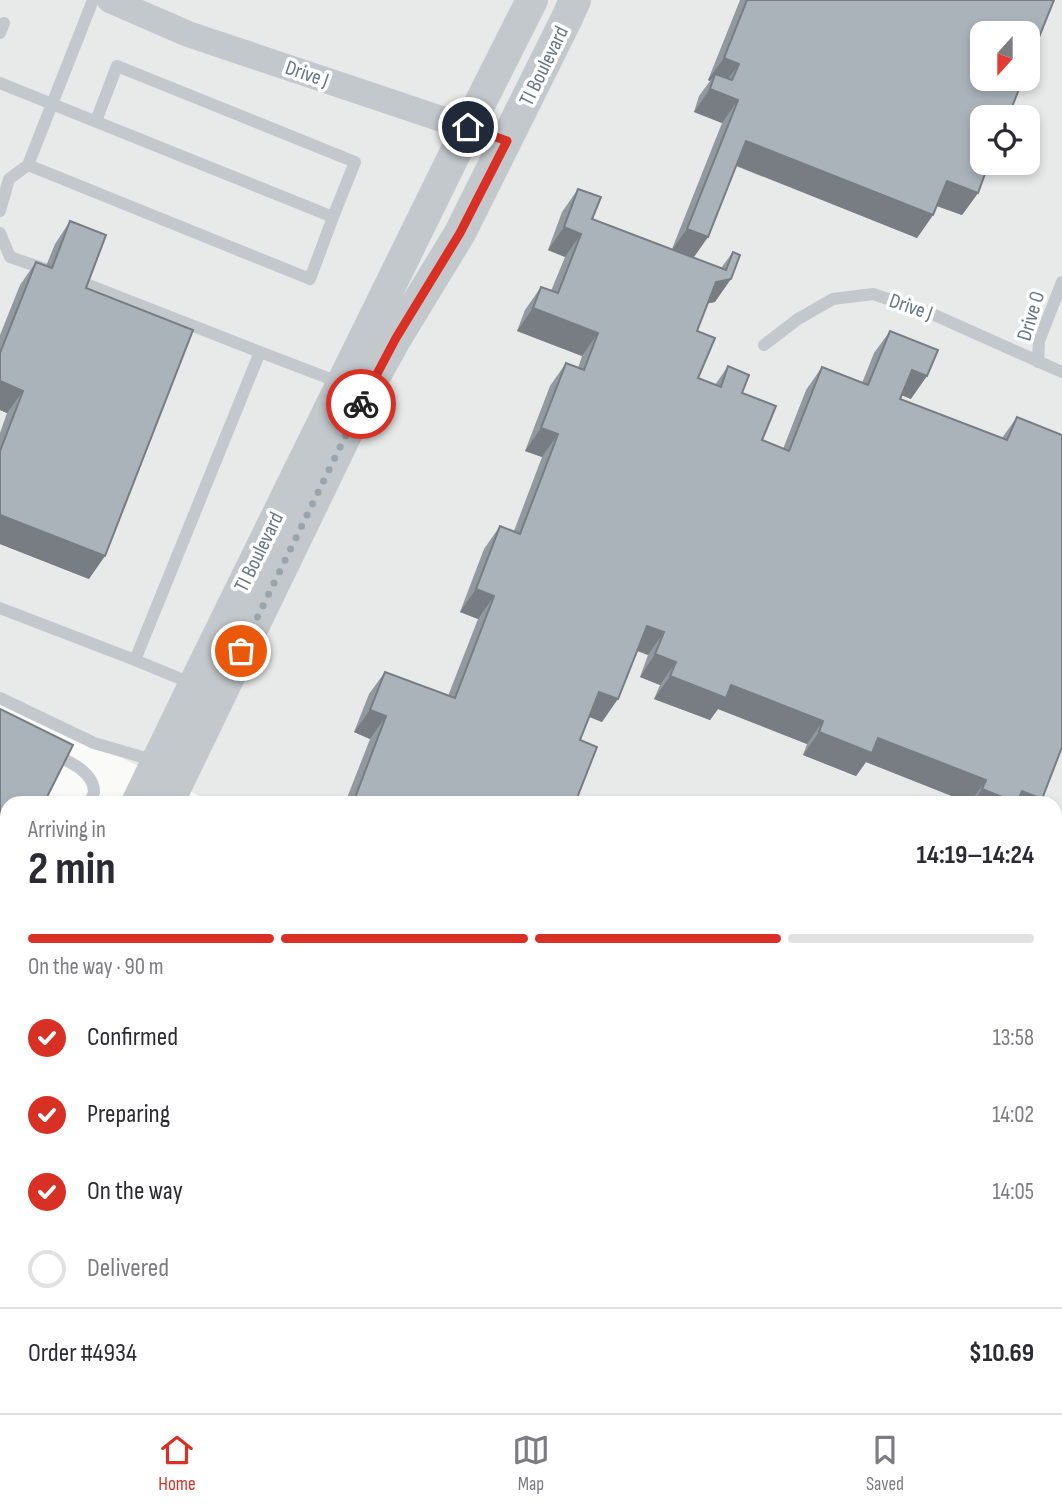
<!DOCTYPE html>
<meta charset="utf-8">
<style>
:root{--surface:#fff;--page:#f7f7f7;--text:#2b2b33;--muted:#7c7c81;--line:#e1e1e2;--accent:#d93025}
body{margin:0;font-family:"Sofia Sans Condensed",sans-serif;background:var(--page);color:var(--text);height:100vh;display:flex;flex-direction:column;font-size:26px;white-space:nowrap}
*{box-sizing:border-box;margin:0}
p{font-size:23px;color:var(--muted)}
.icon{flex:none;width:38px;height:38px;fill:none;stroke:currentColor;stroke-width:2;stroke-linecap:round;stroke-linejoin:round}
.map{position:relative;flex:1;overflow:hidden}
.panel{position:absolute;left:0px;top:796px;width:1062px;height:618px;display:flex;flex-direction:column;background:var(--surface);border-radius:21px 21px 0 0;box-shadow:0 4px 10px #0003}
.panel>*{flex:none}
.needle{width:46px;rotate:201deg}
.fabs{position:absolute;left:970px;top:21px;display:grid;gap:14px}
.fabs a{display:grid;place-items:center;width:70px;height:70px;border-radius:14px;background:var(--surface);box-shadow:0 4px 10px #0003;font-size:35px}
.pin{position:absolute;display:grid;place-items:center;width:60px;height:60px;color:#fff;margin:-30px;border:4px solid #fff;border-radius:50%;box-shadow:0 2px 7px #0007}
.courier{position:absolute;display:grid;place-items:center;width:70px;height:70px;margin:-35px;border:5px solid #d93025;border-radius:50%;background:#fff;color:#222;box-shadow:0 2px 9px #0007}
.headline em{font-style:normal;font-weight:700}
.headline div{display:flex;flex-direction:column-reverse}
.headline{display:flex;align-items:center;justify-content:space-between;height:119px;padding:0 28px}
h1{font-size:46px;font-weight:700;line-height:52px}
.bar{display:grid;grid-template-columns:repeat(4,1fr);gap:10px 7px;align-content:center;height:84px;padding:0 28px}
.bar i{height:9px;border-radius:5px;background:var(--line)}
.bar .current{background:var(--accent)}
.bar p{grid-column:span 4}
.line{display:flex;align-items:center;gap:18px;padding:0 28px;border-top:2px solid var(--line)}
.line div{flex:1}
ol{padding:0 28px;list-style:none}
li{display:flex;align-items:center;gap:21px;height:77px}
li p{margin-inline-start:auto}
li .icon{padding:7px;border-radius:50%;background:var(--accent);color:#fff;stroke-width:4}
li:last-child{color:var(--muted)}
li i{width:38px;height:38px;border:4px solid var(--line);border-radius:50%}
.dock{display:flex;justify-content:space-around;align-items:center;height:98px;border-top:2px solid var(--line);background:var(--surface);font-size:19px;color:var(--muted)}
.dock a{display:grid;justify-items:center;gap:4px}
.dock .current{color:var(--accent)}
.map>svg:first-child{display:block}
.built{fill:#e8e9e9;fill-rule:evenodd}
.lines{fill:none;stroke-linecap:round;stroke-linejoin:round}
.service{stroke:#c3c8cc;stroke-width:12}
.minor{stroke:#c3c8cc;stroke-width:26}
.tertiary{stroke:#c3c8cc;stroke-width:32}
.wall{fill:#929a9f}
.shaded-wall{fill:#777d82}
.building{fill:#aab3b9;stroke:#777d82;stroke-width:2}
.done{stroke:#99a4ac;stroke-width:7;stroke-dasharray:0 12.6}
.route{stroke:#d93025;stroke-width:9}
.labels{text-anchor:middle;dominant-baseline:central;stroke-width:7;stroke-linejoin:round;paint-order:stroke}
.street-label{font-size:21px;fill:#657683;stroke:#fff}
</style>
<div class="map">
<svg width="1062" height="1413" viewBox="0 0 1062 1413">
<rect width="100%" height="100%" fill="#fafaf8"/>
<path class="built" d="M0 0H1062V1413H0V1229L7 1216V1407H1055V803H214L0 698ZM982 33H1027V79H982ZM982 117H1027V163H982Z"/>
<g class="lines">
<path class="service" d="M0 33 4 23
M0 83C111 127 222 172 333 217L310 279 28 165 93 0
M96 121 117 66 355 162 333 217
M0 211 9 179 28 165
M0 233 10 257 45 269
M81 282 260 352
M764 345 798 319 833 299 873 294 930 313 1062 372
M1038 362 1039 341 1062 282
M0 608 135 660 260 352 341 383
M135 660 193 684
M0 698 94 743 156 761
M51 753C66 760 94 771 94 792 93 796 91 799 89 803
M0 978 7 963
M1055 1129 1062 1132
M0 1351 7 1332
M793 1407 809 1413
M441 1413 444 1407
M744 1413 746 1407"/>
<path class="minor" d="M110 0 188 34 507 141"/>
<path class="tertiary" d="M137 803 194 685 468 127 532 0
M168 803 371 383 396 338 460 233 567 18 575 0
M0 1095 7 1082
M0 1179 7 1166"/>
</g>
<path class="wall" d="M740 0H1054L978 193 962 215 937 206 933 215 917 238 736 166 708 237 693 257 721 268 733 252 715 302 708 303 697 331 698 378 715 385 728 366 742 393 762 440 783 449 806 390 822 367 862 383 874 353 890 331 911 399 902 395 900 399 1002 438 1017 417 1042 799 1038 803H969L866 762 856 776 803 755 807 744 718 709 710 720 654 699 660 685 640 677 648 655 637 651 602 722 589 717 580 740 575 803H345L370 739 354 732 369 694 385 672 448 696 478 619 460 612 484 549 500 526 514 531 542 457 525 451 550 386 566 363 578 368 582 356 517 331 525 310 541 287 551 291 565 257 548 250 562 212 578 189 592 219 672 249 722 123 694 112 699 96 710 81 708 80Z
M70 221 86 288 89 579 0 544V433L7 413 0 410V335L20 285 36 262 46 266 55 244Z
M1062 860V919L1055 916V877Z
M482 1407H735L733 1413H480Z"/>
<path class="shaded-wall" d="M724 58 739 64 723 86 715 74 710 81 708 80Z
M710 89 738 100 722 123 694 112Z
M746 141 933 215 917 238 730 163Z
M947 181 978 193 962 215 931 204Z
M564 227 581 234 565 257 548 250Z
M687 229 708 237 692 260 671 251Z
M731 279 715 302 700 305 716 282Z
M533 308 598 333 582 356 517 331Z
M912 370 927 376 911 399 896 393Z
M0 381 23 391 7 413 0 410Z
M541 428 558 434 542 457 525 451Z
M0 515 105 556 89 579 0 544Z
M476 589 494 596 478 619 460 612Z
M647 626 664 632 648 655 631 648Z
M655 654 676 662 660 685 640 677Z
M670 676 731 685 823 721 807 744 718 709 710 720 654 699Z
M599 692 618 699 602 722 583 714Z
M370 710 386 716 370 739 354 732Z
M819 732 878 738 986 780 970 803 866 762 856 776 803 755Z
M982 789 1022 791 1042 799 1038 803H972Z
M1058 888 1062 889V919L1055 916V892Z"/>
<path class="building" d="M747 0H1054L1027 67V33H982V79H1023L1008 117H982V163H989L978 193 947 181 933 215 746 141 708 237 687 229 738 100 710 89 715 74 732 80 739 64 724 58Z
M578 189 601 197 592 219 726 270 733 252 740 255 731 279 716 282 697 331 715 338 698 378 721 387 728 366 749 375 742 393 776 406 762 440 789 451 822 367 868 385 890 331 938 350 927 376 912 370 900 399 1007 440 1017 417 1062 435V747L1042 799 1022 791 1017 803 982 789 986 780 878 738 872 753 819 732 823 721 731 685 726 698 670 676 676 662 655 654 664 632 647 626 618 699 599 692 580 740 597 747 575 803H353L386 716 370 710 385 672 455 698 494 596 476 589 500 526 520 534 558 434 541 428 566 363 584 370 598 333 533 308 541 287 558 293 581 234 564 227Z
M70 221 106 235 86 288 193 330 105 556 0 515V451L23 391 0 381V353L36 262 52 268Z
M0 709 73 745 44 803H7V921L3 930 0 928Z
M1062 878V889L1058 888Z
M489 1407H735L733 1413H486Z"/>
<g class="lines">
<path class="done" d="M241 651 361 404"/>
<path class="route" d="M361 404 396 338 460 233 507 141 468 127"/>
</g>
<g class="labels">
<g class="street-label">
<text transform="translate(544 66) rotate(-64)">TI Boulevard</text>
<text transform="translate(307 74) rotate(19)">Drive J</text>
<text transform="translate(911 307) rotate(19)">Drive J</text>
<text transform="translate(1031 316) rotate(-73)">Drive O</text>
<text transform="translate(259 552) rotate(-64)">TI Boulevard</text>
</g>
</g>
</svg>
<div class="fabs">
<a><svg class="needle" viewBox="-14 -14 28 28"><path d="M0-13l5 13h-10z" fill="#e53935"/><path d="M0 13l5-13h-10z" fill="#7c7c81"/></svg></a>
<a><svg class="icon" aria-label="locate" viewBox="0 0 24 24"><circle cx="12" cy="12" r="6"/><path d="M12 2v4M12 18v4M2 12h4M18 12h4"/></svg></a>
</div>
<div class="pin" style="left:241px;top:651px;background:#ea580c"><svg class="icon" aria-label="bag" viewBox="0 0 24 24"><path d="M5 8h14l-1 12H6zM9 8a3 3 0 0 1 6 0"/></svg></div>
<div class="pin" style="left:468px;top:127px;background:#1f2937"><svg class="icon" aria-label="home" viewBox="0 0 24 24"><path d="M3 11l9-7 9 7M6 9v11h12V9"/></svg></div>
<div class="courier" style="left:361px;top:404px"><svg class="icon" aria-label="bike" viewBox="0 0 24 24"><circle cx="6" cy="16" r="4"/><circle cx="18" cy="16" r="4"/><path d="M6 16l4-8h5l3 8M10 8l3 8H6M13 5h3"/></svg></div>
<section class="panel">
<div class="headline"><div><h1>2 min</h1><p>Arriving in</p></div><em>14:19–14:24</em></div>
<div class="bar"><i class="current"></i><i class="current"></i><i class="current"></i><i></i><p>On the way · 90 m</p></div>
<ol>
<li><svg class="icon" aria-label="check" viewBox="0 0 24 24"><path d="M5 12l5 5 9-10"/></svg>Confirmed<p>13:58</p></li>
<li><svg class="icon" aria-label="check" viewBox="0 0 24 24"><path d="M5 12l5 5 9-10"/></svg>Preparing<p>14:02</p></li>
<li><svg class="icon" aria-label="check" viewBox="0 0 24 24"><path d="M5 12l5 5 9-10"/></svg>On the way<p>14:05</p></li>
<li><i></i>Delivered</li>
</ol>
<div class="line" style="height:91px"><div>Order #4934</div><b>$10.69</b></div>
</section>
</div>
<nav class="dock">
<a class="current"><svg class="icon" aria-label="home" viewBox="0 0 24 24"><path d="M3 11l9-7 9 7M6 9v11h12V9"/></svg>Home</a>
<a><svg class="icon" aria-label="map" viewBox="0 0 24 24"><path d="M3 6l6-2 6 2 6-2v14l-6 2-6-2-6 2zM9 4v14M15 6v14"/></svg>Map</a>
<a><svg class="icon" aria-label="saved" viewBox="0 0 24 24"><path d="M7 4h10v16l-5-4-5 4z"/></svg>Saved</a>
</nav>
